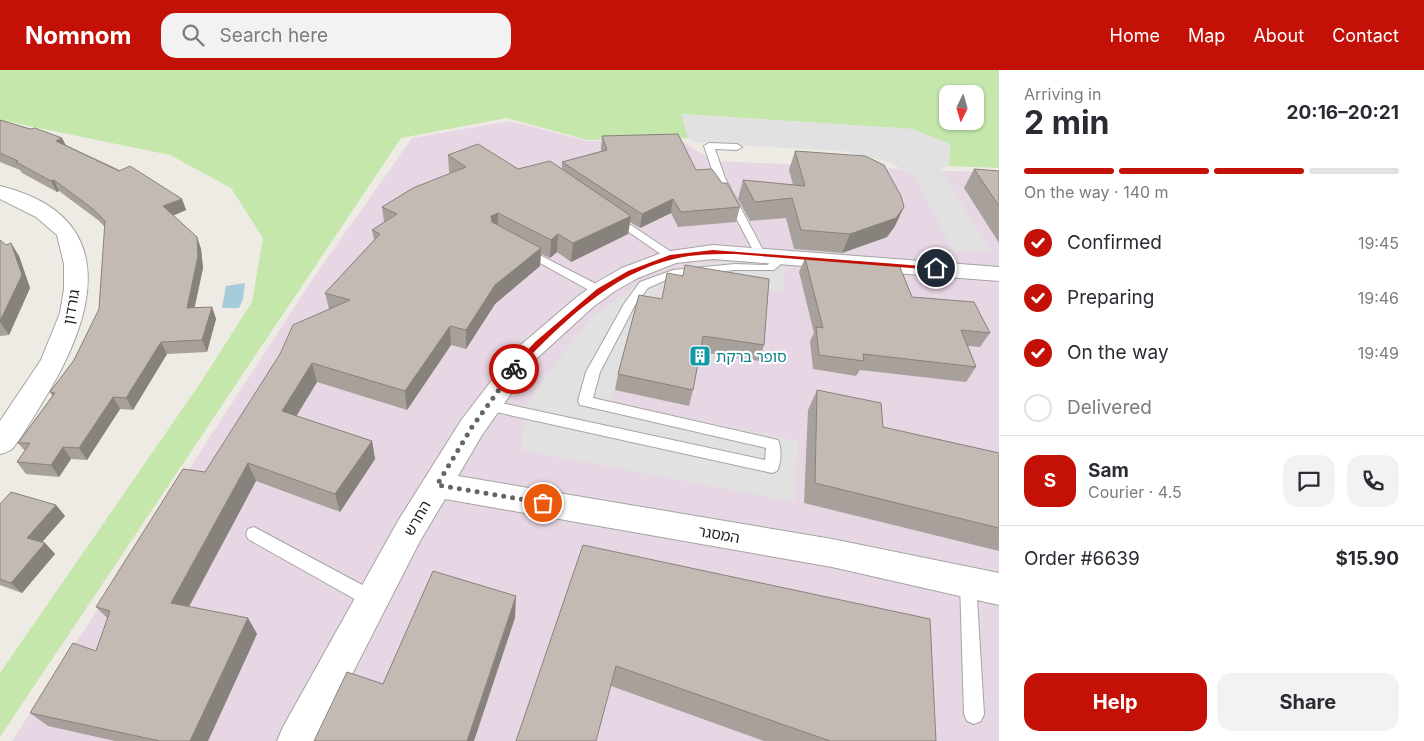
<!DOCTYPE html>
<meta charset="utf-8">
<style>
:root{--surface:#fff;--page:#f2f2f3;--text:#2b2b33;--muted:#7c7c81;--line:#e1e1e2;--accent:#c41107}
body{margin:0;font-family:Inter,"Noto Sans Hebrew",sans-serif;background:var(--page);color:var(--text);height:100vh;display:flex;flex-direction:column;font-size:19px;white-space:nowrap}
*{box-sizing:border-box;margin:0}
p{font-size:16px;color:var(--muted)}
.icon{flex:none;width:28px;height:28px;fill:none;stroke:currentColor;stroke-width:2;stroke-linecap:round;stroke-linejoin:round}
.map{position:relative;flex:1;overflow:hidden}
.drawer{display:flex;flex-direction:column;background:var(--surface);width:425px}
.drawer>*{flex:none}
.needle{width:32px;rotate:185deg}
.fabs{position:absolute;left:939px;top:15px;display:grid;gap:10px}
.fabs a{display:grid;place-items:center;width:45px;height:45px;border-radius:10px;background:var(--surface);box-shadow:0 1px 4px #0004;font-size:25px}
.pin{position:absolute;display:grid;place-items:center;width:42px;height:42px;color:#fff;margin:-21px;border:2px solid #fff;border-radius:50%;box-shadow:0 1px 5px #0007}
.courier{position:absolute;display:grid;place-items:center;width:50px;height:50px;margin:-25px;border:4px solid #c41107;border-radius:50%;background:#fff;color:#222;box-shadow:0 1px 6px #0007}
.summary em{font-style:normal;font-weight:700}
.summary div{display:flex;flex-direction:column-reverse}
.summary{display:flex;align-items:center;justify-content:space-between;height:85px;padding:0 25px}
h1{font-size:32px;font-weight:700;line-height:38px}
.bar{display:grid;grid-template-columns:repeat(4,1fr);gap:8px 5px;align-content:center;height:60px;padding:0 25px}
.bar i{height:6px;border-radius:4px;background:var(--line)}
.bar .current{background:var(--accent)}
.bar p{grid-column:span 4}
.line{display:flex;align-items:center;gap:12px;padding:0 25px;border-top:1px solid var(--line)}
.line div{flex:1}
.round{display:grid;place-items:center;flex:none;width:52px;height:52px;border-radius:15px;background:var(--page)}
ol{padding:0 25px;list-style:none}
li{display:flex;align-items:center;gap:15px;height:55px}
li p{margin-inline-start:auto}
li .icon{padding:5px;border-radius:50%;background:var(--accent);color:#fff;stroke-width:4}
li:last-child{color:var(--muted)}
li i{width:28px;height:28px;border:2px solid var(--line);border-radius:50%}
.cta{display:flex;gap:10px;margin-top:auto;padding:10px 25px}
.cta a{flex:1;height:58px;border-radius:15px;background:var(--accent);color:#fff;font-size:20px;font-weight:700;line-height:58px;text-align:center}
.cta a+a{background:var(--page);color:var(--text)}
header{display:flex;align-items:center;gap:30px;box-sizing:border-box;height:70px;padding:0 25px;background:var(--accent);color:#fff}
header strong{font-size:24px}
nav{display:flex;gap:28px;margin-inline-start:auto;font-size:18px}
.search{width:350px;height:45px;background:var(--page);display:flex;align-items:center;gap:12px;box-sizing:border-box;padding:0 18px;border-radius:15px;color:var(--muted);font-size:19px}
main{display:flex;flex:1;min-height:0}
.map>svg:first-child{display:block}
.industrial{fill:#e7d6e3}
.grass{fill:#c5e7ab;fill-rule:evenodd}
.parking{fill:#e1e1e1}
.water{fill:#a5ccda}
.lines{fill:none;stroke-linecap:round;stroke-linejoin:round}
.lane-casing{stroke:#a4a4a4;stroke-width:2}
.street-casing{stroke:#a4a4a4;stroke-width:2}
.lane{fill:#fff;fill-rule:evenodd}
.street{fill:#fff;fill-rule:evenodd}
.wall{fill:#a8a09a}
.shaded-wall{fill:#88827d}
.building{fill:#c3bab3;stroke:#88827d}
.route{fill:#c41107}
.done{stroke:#666563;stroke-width:5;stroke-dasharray:0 9}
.labels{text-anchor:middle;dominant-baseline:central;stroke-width:4.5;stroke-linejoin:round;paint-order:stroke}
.street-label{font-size:15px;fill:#1d1d1d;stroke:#fff}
.culture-label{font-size:15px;fill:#0d838f;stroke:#fff;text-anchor:start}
</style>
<header>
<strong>Nomnom</strong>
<div class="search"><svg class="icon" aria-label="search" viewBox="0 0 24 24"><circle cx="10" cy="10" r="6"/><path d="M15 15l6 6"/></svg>Search here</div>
<nav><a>Home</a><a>Map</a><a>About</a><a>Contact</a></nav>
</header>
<main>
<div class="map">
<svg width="999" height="671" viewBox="0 0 999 671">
<rect width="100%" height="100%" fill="#eeebe4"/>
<path class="industrial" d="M510 51 587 71 679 69 713 91 999 103V671H12L314 207 412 68Z"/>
<path class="grass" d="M0 0H999V98L949 96 950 74 912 59 682 44 688 68 587 70 507 48 401 68 0 667V603L201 312 252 232 263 168 231 118 170 85 0 50ZM948 24H975V51H948Z"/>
<path class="parking" d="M681 44 912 59 950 74 949 96 941 99 991 182 953 180 915 108 890 92 842 81 696 73 688 68Z
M751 190H784L783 223 678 207 674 217 659 216 653 232 635 247 611 332 798 371 795 432 521 380 526 336 546 306 591 248 633 217 665 203 694 194Z"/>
<path class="water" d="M245 213 243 229 239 238H222L226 216Z"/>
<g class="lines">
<g class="lane-casing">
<path id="lane" d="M709 73 737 74 742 77 737 80 715 79 725 108 765 184 764 186 760 187 755 184 715 108 704 76Z
M614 144 676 185 678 187 676 189H668L610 149 609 147 610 145Z
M526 178 604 218 606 221 600 225 596 224 522 183 521 181 522 179Z
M784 183 790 186 774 200H735L675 206 648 218 635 235 600 302 593 328 778 370C782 378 781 394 777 401L772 403 487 340 482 339 480 335 482 331 487 330 765 390 766 378 585 336 580 335 578 331 586 302 624 234 640 212 673 200 735 194 767 195Z
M254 457 379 524 382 530 379 536 373 538 367 536 248 469 246 464 248 459Z
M968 504 974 507 976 512 984 644 981 651 974 654 967 651 964 644 960 512 962 507Z"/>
</g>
<g class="street-casing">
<path id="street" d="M0 116C126 147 94 250 42 333 36 343 18 374 11 380 8 382 3 383 0 384V351L41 290 60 243 64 219V194L57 165 36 147 0 129Z
M713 175 999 197V211L713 189 676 193 638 208 615 221 593 237 534 291 482 365 458 406 832 469 999 503V535L832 497 445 429 420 471 318 671H277L283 657 398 451 462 349 516 279 577 227 599 211 622 198 664 182Z"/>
</g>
<use href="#lane" class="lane"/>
<use href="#street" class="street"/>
</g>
<path class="wall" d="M0 50 62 68 66 75 182 129 186 140 173 145 197 167 201 179 203 198 194 238 212 237 216 249 207 282 167 284 133 340 120 339 87 390 71 389 59 407 26 404 17 392 25 381 18 373 52 326 50 322 74 290 99 239 105 157 98 150 59 121 57 122 22 103 20 100 0 92Z
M602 66 696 100 740 137 736 152 678 157 671 143 640 158 630 152 628 164 571 192 557 182 550 188 541 184 540 196 495 234 466 279 451 275 407 340 317 312 296 346 372 371 375 389 340 442 256 411 189 537 248 548 257 564 208 671H115L48 656 30 643 96 581 108 549 96 537 205 402 329 239 325 223 374 170 372 160 384 152 382 137 450 103 449 102 448 85 518 99H562V92L601 81V79Z
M795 81 895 156 887 167 842 183 794 179 786 148 750 151 738 129 743 110 793 115 789 100Z
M974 99 999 101V173L964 118Z
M0 170 19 186 30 218 9 265 0 266Z
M805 188 912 227 990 263 980 277 968 276 976 297 966 312 860 300 856 306 813 299 810 271 814 263 799 202Z
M639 225 764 275 759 291 700 282 693 320 689 336 615 320 618 304Z
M817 320 883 357 999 383V481L804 433 808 340Z
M0 434 56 435 65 446 42 472 45 473 55 484 22 523 0 515Z
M583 475 936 671H764L611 616Z"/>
<path class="shaded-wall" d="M62 68 67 79 56 71Z
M54 110 59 121 57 122 51 111Z
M182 129 186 140 168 148 163 136Z
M673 129 671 143 640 158 642 144Z
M904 137 895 156 887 167 842 183 850 164Z
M498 143V161L491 164V146Z
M631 146 628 164 571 192 573 173Z
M558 164 557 182 550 188 551 170Z
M197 167 201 179 203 198 192 250 187 238Z
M11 173 19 186 30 218 9 265 0 252V251Z
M541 178 540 196 495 234 466 279V260L495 215Z
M212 237 216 249 207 282 202 270Z
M450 256 451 275 407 340 405 321Z
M161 272 167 284 133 340 126 328Z
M312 293 317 312 288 360 282 341Z
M113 327 120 339 87 390 79 378Z
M372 371 375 389 340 442 335 424Z
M63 377 71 389 59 407 51 395Z
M248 393 256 411 182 549 171 533Z
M56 435 65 446 37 478 27 468Z
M45 473 55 484 22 523 11 513Z
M516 526 515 548 474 671H467Z
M248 548 257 564 208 671H190Z"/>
<path class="building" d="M0 50 30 59 35 58 62 68 56 71 119 101 130 96 182 129 163 136 197 167 198 186 187 238 212 237 202 270 161 272 126 328 113 327 79 378 63 377 51 395 17 392 30 373H18L55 323 50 322 74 290 99 239 105 151 93 139 54 110 51 111 16 92 18 91 0 83Z
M678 64 696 100 712 99 722 113H727L740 137 681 142 673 129 642 144 562 92 607 80 602 66Z
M478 74 518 99 550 91 631 146 573 173 558 164 551 170 498 143 491 146 492 152 541 178 495 215 466 260 450 256 405 321 312 293 282 341 372 371 335 424 248 393 171 533 248 548 190 671H160L30 643 73 573 96 581 110 541 96 537 183 399 205 402 280 284 293 255 350 230 325 223 380 164 372 160 397 144 382 137 413 118 466 97 448 85Z
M795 81 865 86 884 95 901 126 904 137 896 148 850 164 801 160 792 128 755 132 743 110 805 116Z
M974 99 999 101V136Z
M0 170 6 175 11 173 22 205 0 251Z
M805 188 899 195 912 227 974 232 990 263 961 260 976 297 863 284 864 291 819 285 816 257 823 258Z
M685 195 769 209 764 275 703 266 693 320 618 304 639 225 662 229 667 203 683 206Z
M817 320 881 333 883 357 999 383V458L815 413Z
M11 422 56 435 27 468 45 473 11 513 0 509V434Z
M583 475 930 549 936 671H830L616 596 596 671H516Z
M433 501 516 526 467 671H314L347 602 383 614Z"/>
<path class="route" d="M713 180 936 197 939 198 936 200 735 184C715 184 694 184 674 189 613 202 557 257 516 301L514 302 510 299 535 272 597 219 628 201 670 185Z"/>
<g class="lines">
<path class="done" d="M514 299 472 357 437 415 543 433"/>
</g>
<defs>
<g id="building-square" transform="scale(1.125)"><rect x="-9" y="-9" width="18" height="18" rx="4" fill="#0f9aa8" stroke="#fff"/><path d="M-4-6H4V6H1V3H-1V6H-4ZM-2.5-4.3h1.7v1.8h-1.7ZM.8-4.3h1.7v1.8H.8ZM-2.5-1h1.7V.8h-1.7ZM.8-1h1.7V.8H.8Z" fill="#fff"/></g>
</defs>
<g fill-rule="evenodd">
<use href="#building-square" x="700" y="286"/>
</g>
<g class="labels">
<g class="street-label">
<text transform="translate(71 237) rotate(-80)">גורדון</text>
<text transform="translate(417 448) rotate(-60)">החרש</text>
<text transform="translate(719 464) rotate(10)">המסגר</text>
</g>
<g class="culture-label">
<text x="716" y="286">סופר ברקת</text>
</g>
</g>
</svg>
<div class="fabs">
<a><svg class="needle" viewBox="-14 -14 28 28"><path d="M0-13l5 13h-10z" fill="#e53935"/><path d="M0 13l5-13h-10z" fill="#7c7c81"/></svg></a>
</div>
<div class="pin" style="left:543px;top:433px;background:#ea580c"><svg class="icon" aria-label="bag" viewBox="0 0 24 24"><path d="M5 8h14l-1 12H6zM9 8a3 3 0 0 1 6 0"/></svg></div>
<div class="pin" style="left:936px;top:198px;background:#1f2937"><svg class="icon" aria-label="home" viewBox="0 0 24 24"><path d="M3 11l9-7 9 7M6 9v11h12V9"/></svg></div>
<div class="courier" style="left:514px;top:299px"><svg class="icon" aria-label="bike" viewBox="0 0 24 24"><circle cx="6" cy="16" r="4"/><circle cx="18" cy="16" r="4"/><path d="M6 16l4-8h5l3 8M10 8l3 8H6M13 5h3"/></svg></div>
</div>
<section class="drawer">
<div class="summary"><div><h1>2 min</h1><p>Arriving in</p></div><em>20:16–20:21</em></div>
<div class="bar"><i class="current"></i><i class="current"></i><i class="current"></i><i></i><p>On the way · 140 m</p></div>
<ol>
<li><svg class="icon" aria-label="check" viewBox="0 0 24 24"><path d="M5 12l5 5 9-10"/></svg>Confirmed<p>19:45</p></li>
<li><svg class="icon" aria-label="check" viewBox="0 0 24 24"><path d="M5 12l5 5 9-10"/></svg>Preparing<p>19:46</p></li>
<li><svg class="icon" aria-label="check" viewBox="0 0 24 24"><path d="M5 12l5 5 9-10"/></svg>On the way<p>19:49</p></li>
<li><i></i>Delivered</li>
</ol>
<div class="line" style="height:90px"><b class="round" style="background:var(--accent);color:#fff">S</b><div><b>Sam</b><p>Courier · 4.5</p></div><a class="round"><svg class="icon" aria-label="chat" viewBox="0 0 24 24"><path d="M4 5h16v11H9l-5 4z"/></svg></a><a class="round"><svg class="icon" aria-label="phone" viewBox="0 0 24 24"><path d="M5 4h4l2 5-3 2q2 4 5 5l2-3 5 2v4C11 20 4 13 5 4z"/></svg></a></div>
<div class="line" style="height:65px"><div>Order #6639</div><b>$15.90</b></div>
<div class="cta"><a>Help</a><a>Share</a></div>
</section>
</main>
